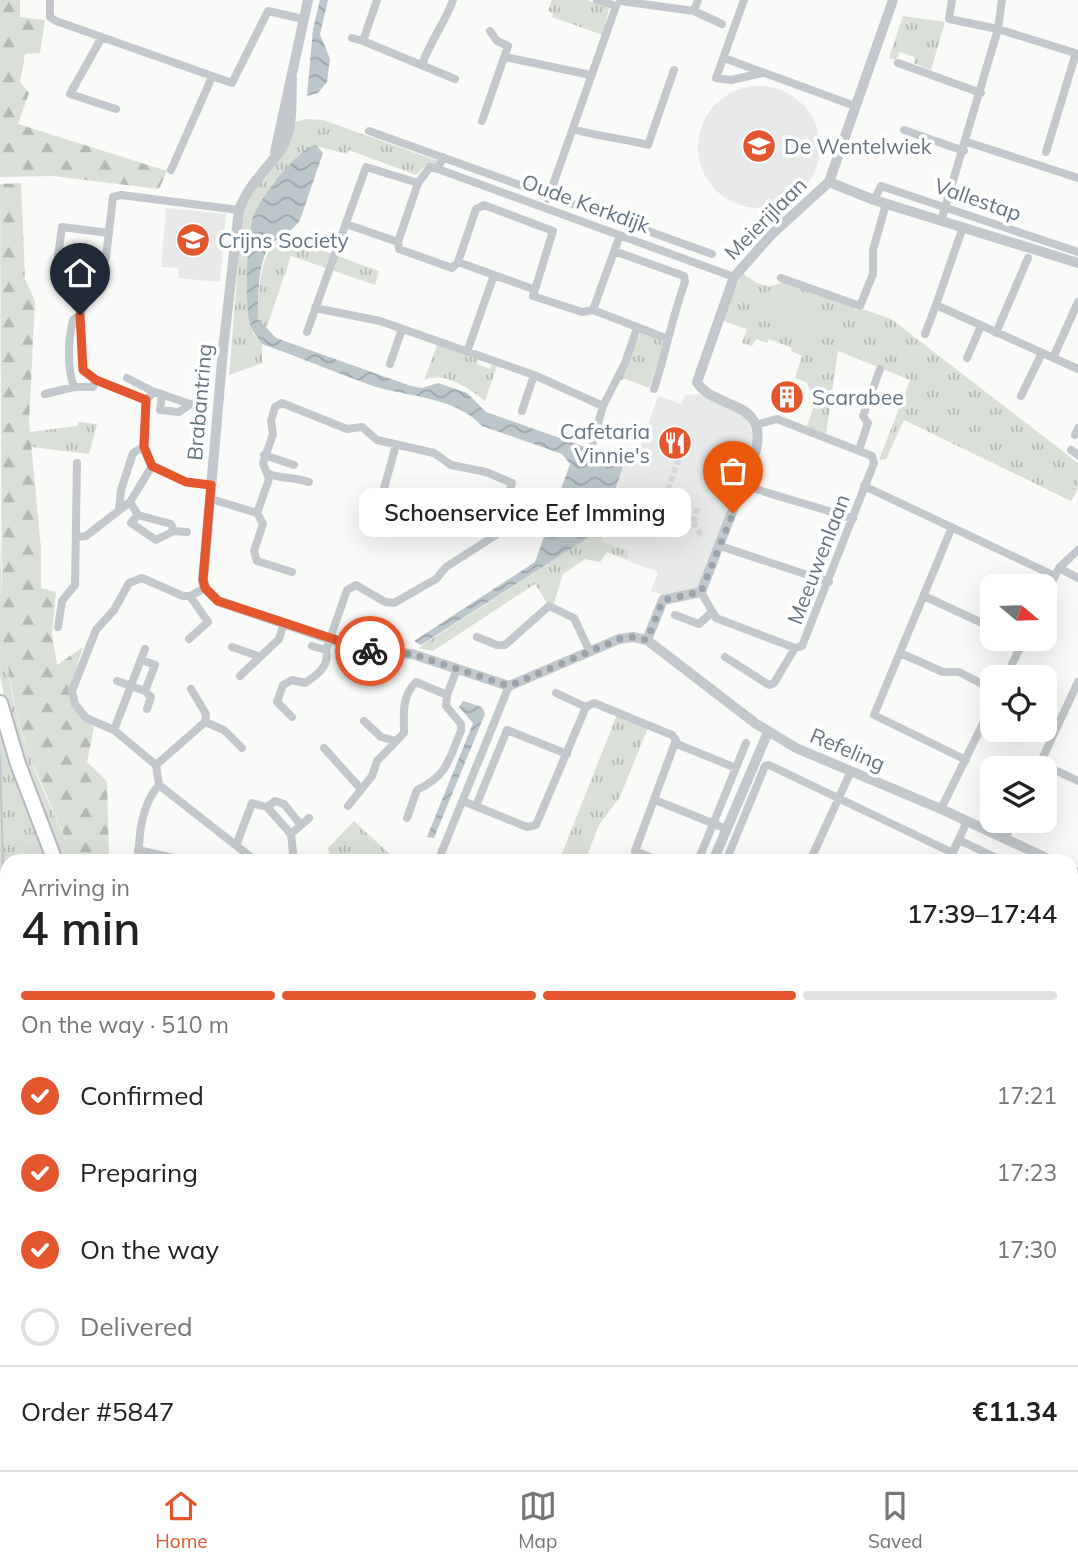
<!DOCTYPE html>
<meta charset="utf-8">
<style>
:root{--surface:#fff;--page:#f2f2f2;--text:#222;--muted:#767676;--line:#e0e0e0;--accent:#e4572e}
body{margin:0;font-family:Mulish,sans-serif;background:var(--page);color:var(--text);height:100vh;display:flex;flex-direction:column;font-size:26px;white-space:nowrap}
*{box-sizing:border-box;margin:0}
p{font-size:23px;color:var(--muted)}
.icon{flex:none;width:38px;height:38px;fill:none;stroke:currentColor;stroke-width:2;stroke-linecap:round;stroke-linejoin:round}
.map{position:relative;flex:1;overflow:hidden}
.panel{position:absolute;left:0px;top:854px;width:1078px;height:616px;display:flex;flex-direction:column;background:var(--surface);border-radius:21px 21px 0 0;box-shadow:0 7px 28px #0002}
.panel>*{flex:none}
.needle{width:46px;rotate:109deg}
.buttons{position:absolute;left:980px;top:574px;display:grid;gap:14px}
.buttons a{display:grid;place-items:center;width:77px;height:77px;border-radius:14px;background:var(--surface);box-shadow:0 7px 28px #0002;font-size:35px}
.pin{position:absolute;display:grid;place-items:center;width:60px;height:60px;color:#fff;margin:-72px -30px;border-radius:50% 50% 50% 0;rotate:-45deg;box-shadow:0 0 7px #0007}
.pin .icon{rotate:45deg}
.courier{position:absolute;display:grid;place-items:center;width:70px;height:70px;margin:-35px;border:5px solid #e4572e;border-radius:50%;background:#fff;color:#222;box-shadow:0 2px 9px #0007}
.bubble{position:absolute;height:49px;border-radius:14px;background:var(--surface);box-shadow:0 7px 28px #0002;font-size:23px;font-weight:600;line-height:49px;text-align:center}
.overview em{font-style:normal;font-weight:600}
.overview div{display:flex;flex-direction:column-reverse}
.overview{display:flex;align-items:center;justify-content:space-between;height:119px;padding:0 21px}
h1{font-size:46px;font-weight:600;line-height:52px}
.bar{display:grid;grid-template-columns:repeat(4,1fr);gap:10px 7px;align-content:center;height:84px;padding:0 21px}
.bar i{height:9px;border-radius:5px;background:var(--line)}
.bar .selected{background:var(--accent)}
.bar p{grid-column:span 4}
.line{display:flex;align-items:center;gap:18px;padding:0 21px;border-top:2px solid var(--line)}
.line div{flex:1}
ol{padding:0 21px;list-style:none}
li{display:flex;align-items:center;gap:21px;height:77px}
li p{margin-inline-start:auto}
li .icon{padding:7px;border-radius:50%;background:var(--accent);color:#fff;stroke-width:4}
li:last-child{color:var(--muted)}
li i{width:38px;height:38px;border:4px solid var(--line);border-radius:50%}
.menu{display:flex;justify-content:space-around;align-items:center;height:98px;border-top:2px solid var(--line);background:var(--surface);font-size:19px;color:var(--muted)}
.menu a{display:grid;justify-items:center;gap:4px}
.menu .selected{color:var(--accent)}
.map>svg:first-child{display:block}
.built{fill:#e8e9e9}
.grass{fill:url(#grass-tufts)}
.forest{fill:url(#forest-firs)}
.garden{fill:#dadfd7}
.water{fill:url(#water-waves)}
.lines{fill:none;stroke-linecap:round;stroke-linejoin:round}
.stream{stroke:#bbc7cb;stroke-width:2}
.pedestrian-tunnel{stroke:#d5d9db;stroke-width:6;stroke-dasharray:6 3;stroke-linecap:butt}
.secondary-casing{stroke:#b3babf;stroke-width:14}
.motorway-casing{stroke:#b4b9bd;stroke-width:18}
.minor{stroke:#c3c8cc;stroke-width:8}
.tertiary{stroke:#c3c8cc;stroke-width:10}
.secondary{stroke:#fff;stroke-width:10}
.motorway{stroke:#fff;stroke-width:14}
.done{stroke:#99a4ac;stroke-width:7;stroke-dasharray:0 12.6}
.route{stroke:#e4572e;stroke-width:9}
.labels{text-anchor:middle;dominant-baseline:central;stroke-width:7;stroke-linejoin:round;paint-order:stroke}
.poi-label{font-size:21px;fill:#657683;stroke:#fff;text-anchor:start}
.street-label{font-size:21px;fill:#657683;stroke:#fff}
</style>
<div class="map">
<svg width="1078" height="1470" viewBox="0 0 1078 1470">
<defs>
<pattern id="grass-tufts" width="24" height="20" patternUnits="userSpaceOnUse" patternTransform="scale(1.75)"><rect width="24" height="20" fill="#dadfd7"/><path d="M3 7l-1-3M5 7V3M7 7l1-3M15 17l-1-3M17 17v-4M19 17l1-3" fill="none" stroke="#b4b9b4"/></pattern>
<pattern id="forest-firs" width="22" height="20" patternUnits="userSpaceOnUse" patternTransform="scale(1.75)"><rect width="22" height="20" fill="#dadfd7"/><path d="M5 1l3.5 6h-7zM16 11l3.5 6h-7z" fill="#b4b9b4"/></pattern>
<pattern id="water-waves" width="16" height="10" patternUnits="userSpaceOnUse" patternTransform="scale(1.75)"><rect width="16" height="10" fill="#bbc7cb"/><path d="M0 5q4-4 8 0t8 0" fill="none" stroke="#9ca6aa"/></pattern>
</defs>
<rect width="100%" height="100%" fill="#fafaf8"/>
<path class="built" d="M698 147a61 61 0 1 1 122 0a61 61 0 1 1-122 0Z
M166 208 226 214 220 282 178 278 179 268 161 267Z
M699 394 739 410 749 423 754 440 699 588 665 596 651 591 658 572 606 552 601 541 602 529 630 449 641 445 658 396 681 404 685 395Z"/>
<path class="grass" d="M552 0H587L609 8 603 35 552 17 553 13 548 11Z
M903 16 945 22 931 70 913 63 915 57 900 52 896 60 889 58Z
M307 119 323 120 438 161 436 167 426 165 416 175 349 150 347 154 316 146 254 214 253 334 262 344V363L229 375 242 218 247 200 295 122Z
M283 236 379 271 375 285 291 256 266 330 258 319C260 290 257 253 283 236Z
M742 273C756 283 768 292 783 281L855 307V310H866L891 319 1078 463V489L1071 501 904 420 886 459 879 460 910 380 838 351 826 434 807 426 815 403 807 383 795 378 802 356 791 351 792 348 769 339 767 343 756 339 752 346 742 343 747 329 721 320Z
M641 332 665 342 649 388 626 379 617 381Z
M437 345 479 359 477 364 490 369 492 365 497 366 485 401C470 388 444 371 424 380Z
M78 422 97 424 89 454 31 447 30 432 77 426Z
M428 503 454 512 448 531 421 522Z
M602 529V541L629 552 627 559 607 552 600 562 585 559 563 574 554 603 549 606 535 584 433 651 418 648Z
M0 534C2 607 2 682 28 752 41 789 60 825 75 861H61C37 801 11 739 0 675Z
M618 712 649 725 620 797 599 825 585 861H559Z
M0 714 51 861H7V967L1 966 0 941Z
M354 821 397 861H331L328 848Z
M1 986 7 1003V1297Z"/>
<path class="forest" d="M0 0H20V17L45 20 40 53 25 54 20 82 29 93 18 124 167 171 159 189 53 176 0 177Z
M21 183 25 279 35 301 29 422 41 548V588L56 592 52 634 57 665 83 647 69 691 81 717 94 727 87 762 107 781 109 861H75L28 752 16 713 2 634 0 184Z
M136 1463H213L215 1469 136 1470Z
M297 1463H468L458 1470H300Z"/>
<path class="garden" d="M768 291 818 309 808 337 759 319Z
M226 1463H297L300 1470H212Z"/>
<path class="water" d="M320 0H328L320 34 330 59 327 82 318 93 307 96 313 29Z
M316 145 323 153 300 220C293 231 284 233 274 242 256 257 259 297 258 319L276 338 411 386 422 388 438 383 467 393 486 412 625 461 602 529 421 645 414 641 535 562 570 464 562 454 482 426C456 397 408 397 373 386 336 373 299 357 262 344 256 336 251 330 249 320 245 300 246 229 255 212 264 194 297 149 316 145Z
M463 701 482 707 485 714 434 838 427 837 473 723 459 707Z"/>
<g class="lines">
<path class="stream" d="M0 755 5 944
M16 1463V1470"/>
<path class="pedestrian-tunnel" d="M685 442 660 510 693 522 701 536
M631 500 660 510
M693 522 698 506"/>
<g class="secondary-casing">
<path id="secondary" d="M0 969 7 971
M0 981 7 982
M1071 1174 1078 1170"/>
</g>
<g class="motorway-casing">
<path id="motorway" d="M0 703 18 764 55 861
M0 1382 7 1323
M0 1445V1470"/>
</g>
<path class="minor" d="M50 0V17L56 21 232 83 268 11 303 19
M698 0 694 11 722 24
M744 0 716 78 731 80 762 73
M952 0 949 19 998 29 1078 54
M620 1 694 11
M102 37 70 94 116 109
M352 38 363 41 377 0
M363 41 455 79
M505 57 591 75
M724 58 855 106
M898 63 981 93
M422 65C430 41 445 23 453 0
M482 121 508 46 497 41 490 31
M573 129C598 137 623 138 648 145L674 70
M904 130 964 151
M369 131 712 254
M967 142 1078 178
M1046 152 1076 53
M443 157 438 169 734 277
M171 170 212 77
M548 199 616 6 597 0
M874 200 881 186 1078 252
M941 221 998 29 1002 0
M346 224 398 242 399 249 452 268 458 262 494 275 467 352
M963 227 936 305 1078 369
M398 242 418 183
M614 251 684 276 685 282C672 318 666 352 654 389
M58 256 62 227 109 233
M458 262 476 209 484 205 553 231 533 296 582 312 593 310 668 339
M494 275 533 289
M781 278 860 306 873 274V250L886 204
M315 308 380 321 534 375 603 406
M593 310 620 235
M307 332 366 167 418 183 430 167 438 169
M996 333 1028 258
M925 334 936 305
M967 358 981 326
M1053 358 1078 302
M390 364 402 329
M127 378 154 392
M74 387C67 368 68 340 73 320L80 315
M45 394 74 387H93L96 380
M162 394 160 410 179 412 189 405
M1021 396 1042 353
M146 400 154 392C171 396 185 405 201 406
M522 411 534 375
M1075 435 1078 428
M593 442 603 406 625 363 637 328
M396 445 383 492 406 503 419 517
M859 450 868 423 863 416 880 369
M1071 450 1078 455
M264 455 294 465
M269 474C283 479 294 477 309 482
M211 485 186 482 152 466 143 447 146 400 96 380 83 370 80 315 106 257 113 197 121 195 239 210
M744 485C781 498 816 506 853 519
M864 486 1055 576
M211 499 257 513 269 479 263 463 273 434 271 421 275 407 282 403 347 429 362 427 377 440 434 453 451 465 486 472 512 483 496 535 446 567 436 579 394 603 385 602 356 585 347 590 326 650C330 666 317 675 305 683L292 680 283 685 277 702 292 717
M130 502 138 515 171 524 174 531 187 532
M119 510 121 490 133 453 143 447
M257 513 263 524 254 551 257 561 292 572
M138 515 131 523 156 540 174 531
M952 527 874 715 966 760
M78 537 86 536 130 502 152 466
M720 546 829 582
M1059 568 1078 578
M205 588 190 596H183L142 578 129 583 114 610 96 630 72 691 75 704 86 718 114 730 156 765 159 785 256 861
M701 592 716 618 795 648
M924 596 980 622 992 621
M1045 596 1059 568 1078 550
M675 615 699 624 712 612
M58 627 62 601 75 585 77 463
M477 637 497 645H505L549 606 574 618 590 652
M189 639 208 622 190 596
M312 646 326 650
M232 647 258 656
M900 653 943 672H959L992 689
M725 657 769 685 774 683 795 648 802 646 874 463 872 456 777 419 755 425
M240 676 279 639 284 623
M1006 677 1024 639
M117 681 145 691 155 665 142 660
M145 691 151 697 147 709
M556 693 586 707
M364 721 381 737 396 741
M205 722 224 730 242 748
M114 730 145 649
M677 744 736 768
M324 748 360 788
M1040 763 1078 781
M156 765 205 722 206 714 191 689
M1038 768 1078 682
M655 800 727 829
M463 801 527 827 536 825 586 707 594 703 672 735 676 740 635 851 660 861
M348 806 372 776 377 761 404 733C404 714 401 697 416 682L447 695
M476 806 507 730 567 754
M267 807 275 801 284 804 300 824
M941 809 992 705
M407 818 417 790C448 775 448 761 461 731V724L446 706 447 695 457 669
M1005 839 1014 821
M959 840 1003 861
M237 843 252 803 267 807 291 834
M138 850 187 861
M138 861C139 835 141 805 159 785
M294 861 291 834 309 818
M438 861 509 686
M455 861H470
M698 861 746 743
M726 861 765 766 769 765 953 853
M810 861 851 771
M949 861 967 821
M1071 880 1078 883
M1071 971H1078
M1071 1076 1078 1065
M1071 1250 1078 1246
M1071 1339 1078 1361
M1071 1374 1078 1372
M591 1463 595 1470
M814 1463 820 1470
M714 1470 722 1466
M898 1470 909 1463"/>
<path class="tertiary" d="M292 78C291 99 294 129 282 148 267 169 248 185 239 210L223 350 203 580 205 588 218 601 365 651 412 654 509 686 619 639 633 637 647 640 755 723 796 748 941 809 1053 861
M275 152 308 0
M829 182 874 200 1078 263
M647 640 663 600 701 592 756 450C768 398 713 410 697 382L734 277 772 234 829 182 893 0
M713 861 768 732
M1071 870 1078 873
M132 1470V1463"/>
<use href="#secondary" class="secondary"/>
<use href="#motorway" class="motorway"/>
</g>
<g class="lines">
<path class="done" d="M370 651 412 654 509 686 619 639 633 637 647 640 663 600 701 592 733 513"/>
<path class="route" d="M80 315 83 370 96 380 146 400 144 447 152 466 186 482 211 485 203 580 205 588 218 601 370 651"/>
</g>
<defs>
<g id="school-disc" transform="scale(1.75)"><circle r="9.5" fill="#e4572e" stroke="#fff"/><path d="M0-5L7-2L0 1L-7-2ZM-4 1L0 2.5L4 1V4Q0 6-4 4Z" fill="#fff"/></g>
<g id="building-disc" transform="scale(1.75)"><circle r="9.5" fill="#e4572e" stroke="#fff"/><path d="M-4-6H4V6H1V3H-1V6H-4ZM-2.5-4.3h1.7v1.8h-1.7ZM.8-4.3h1.7v1.8H.8ZM-2.5-1h1.7V.8h-1.7ZM.8-1h1.7V.8H.8Z" fill="#fff"/></g>
<g id="restaurant-disc" transform="scale(1.75)"><circle r="9.5" fill="#e4572e" stroke="#fff"/><path d="M-5-6h1v4h1v-4h1v4h1v-4h1v5L-1.5 .5V6h-2V.5L-5-1ZM5-6V6H3V1.5H1.5Q1.5-4 5-6Z" fill="#fff"/></g>
</defs>
<g fill-rule="evenodd">
<use href="#school-disc" x="759" y="146"/>
<use href="#school-disc" x="193" y="240"/>
<use href="#building-disc" x="787" y="397"/>
<use href="#restaurant-disc" x="675" y="443"/>
</g>
<g class="labels">
<g class="poi-label">
<text x="784" y="146">De Wentelwiek</text>
<text x="218" y="240">Crijns Society</text>
<text x="812" y="397">Scarabee</text>
<text x="650" y="431" text-anchor="end">Cafetaria<tspan x="650" dy="24">Vinnie's</tspan></text>
</g>
<g class="street-label">
<text transform="translate(978 199) rotate(19)">Vallestap</text>
<text transform="translate(586 203) rotate(20)">Oude Kerkdijk</text>
<text transform="translate(765 218) rotate(-45)">Meierijlaan</text>
<text transform="translate(199 402) rotate(-85)">Brabantring</text>
<text transform="translate(818 559) rotate(-69)">Meeuwenlaan</text>
<text transform="translate(848 749) rotate(23)">Refeling</text>
</g>
</g>
</svg>
<div class="buttons">
<a><svg class="needle" viewBox="-14 -14 28 28"><path d="M0-13l5 13h-10z" fill="#e53935"/><path d="M0 13l5-13h-10z" fill="#767676"/></svg></a>
<a><svg class="icon" aria-label="locate" viewBox="0 0 24 24"><circle cx="12" cy="12" r="6"/><path d="M12 2v4M12 18v4M2 12h4M18 12h4"/></svg></a>
<a><svg class="icon" aria-label="layers" viewBox="0 0 24 24"><path d="M12 4l9 5-9 5-9-5zM3 14l9 5 9-5"/></svg></a>
</div>
<div class="pin" style="left:733px;top:513px;background:#ea580c"><svg class="icon" aria-label="bag" viewBox="0 0 24 24"><path d="M5 8h14l-1 12H6zM9 8a3 3 0 0 1 6 0"/></svg></div>
<div class="pin" style="left:80px;top:315px;background:#1f2937"><svg class="icon" aria-label="home" viewBox="0 0 24 24"><path d="M3 11l9-7 9 7M6 9v11h12V9"/></svg></div>
<div class="courier" style="left:370px;top:651px"><svg class="icon" aria-label="bike" viewBox="0 0 24 24"><circle cx="6" cy="16" r="4"/><circle cx="18" cy="16" r="4"/><path d="M6 16l4-8h5l3 8M10 8l3 8H6M13 5h3"/></svg></div>
<div class="bubble" style="left:359px;top:488px;width:332px">Schoenservice Eef Imming</div>
<section class="panel">
<div class="overview"><div><h1>4 min</h1><p>Arriving in</p></div><em>17:39–17:44</em></div>
<div class="bar"><i class="selected"></i><i class="selected"></i><i class="selected"></i><i></i><p>On the way · 510 m</p></div>
<ol>
<li><svg class="icon" aria-label="check" viewBox="0 0 24 24"><path d="M5 12l5 5 9-10"/></svg>Confirmed<p>17:21</p></li>
<li><svg class="icon" aria-label="check" viewBox="0 0 24 24"><path d="M5 12l5 5 9-10"/></svg>Preparing<p>17:23</p></li>
<li><svg class="icon" aria-label="check" viewBox="0 0 24 24"><path d="M5 12l5 5 9-10"/></svg>On the way<p>17:30</p></li>
<li><i></i>Delivered</li>
</ol>
<div class="line" style="height:91px"><div>Order #5847</div><b>€11.34</b></div>
</section>
</div>
<nav class="menu">
<a class="selected"><svg class="icon" aria-label="home" viewBox="0 0 24 24"><path d="M3 11l9-7 9 7M6 9v11h12V9"/></svg>Home</a>
<a><svg class="icon" aria-label="map" viewBox="0 0 24 24"><path d="M3 6l6-2 6 2 6-2v14l-6 2-6-2-6 2zM9 4v14M15 6v14"/></svg>Map</a>
<a><svg class="icon" aria-label="saved" viewBox="0 0 24 24"><path d="M7 4h10v16l-5-4-5 4z"/></svg>Saved</a>
</nav>
